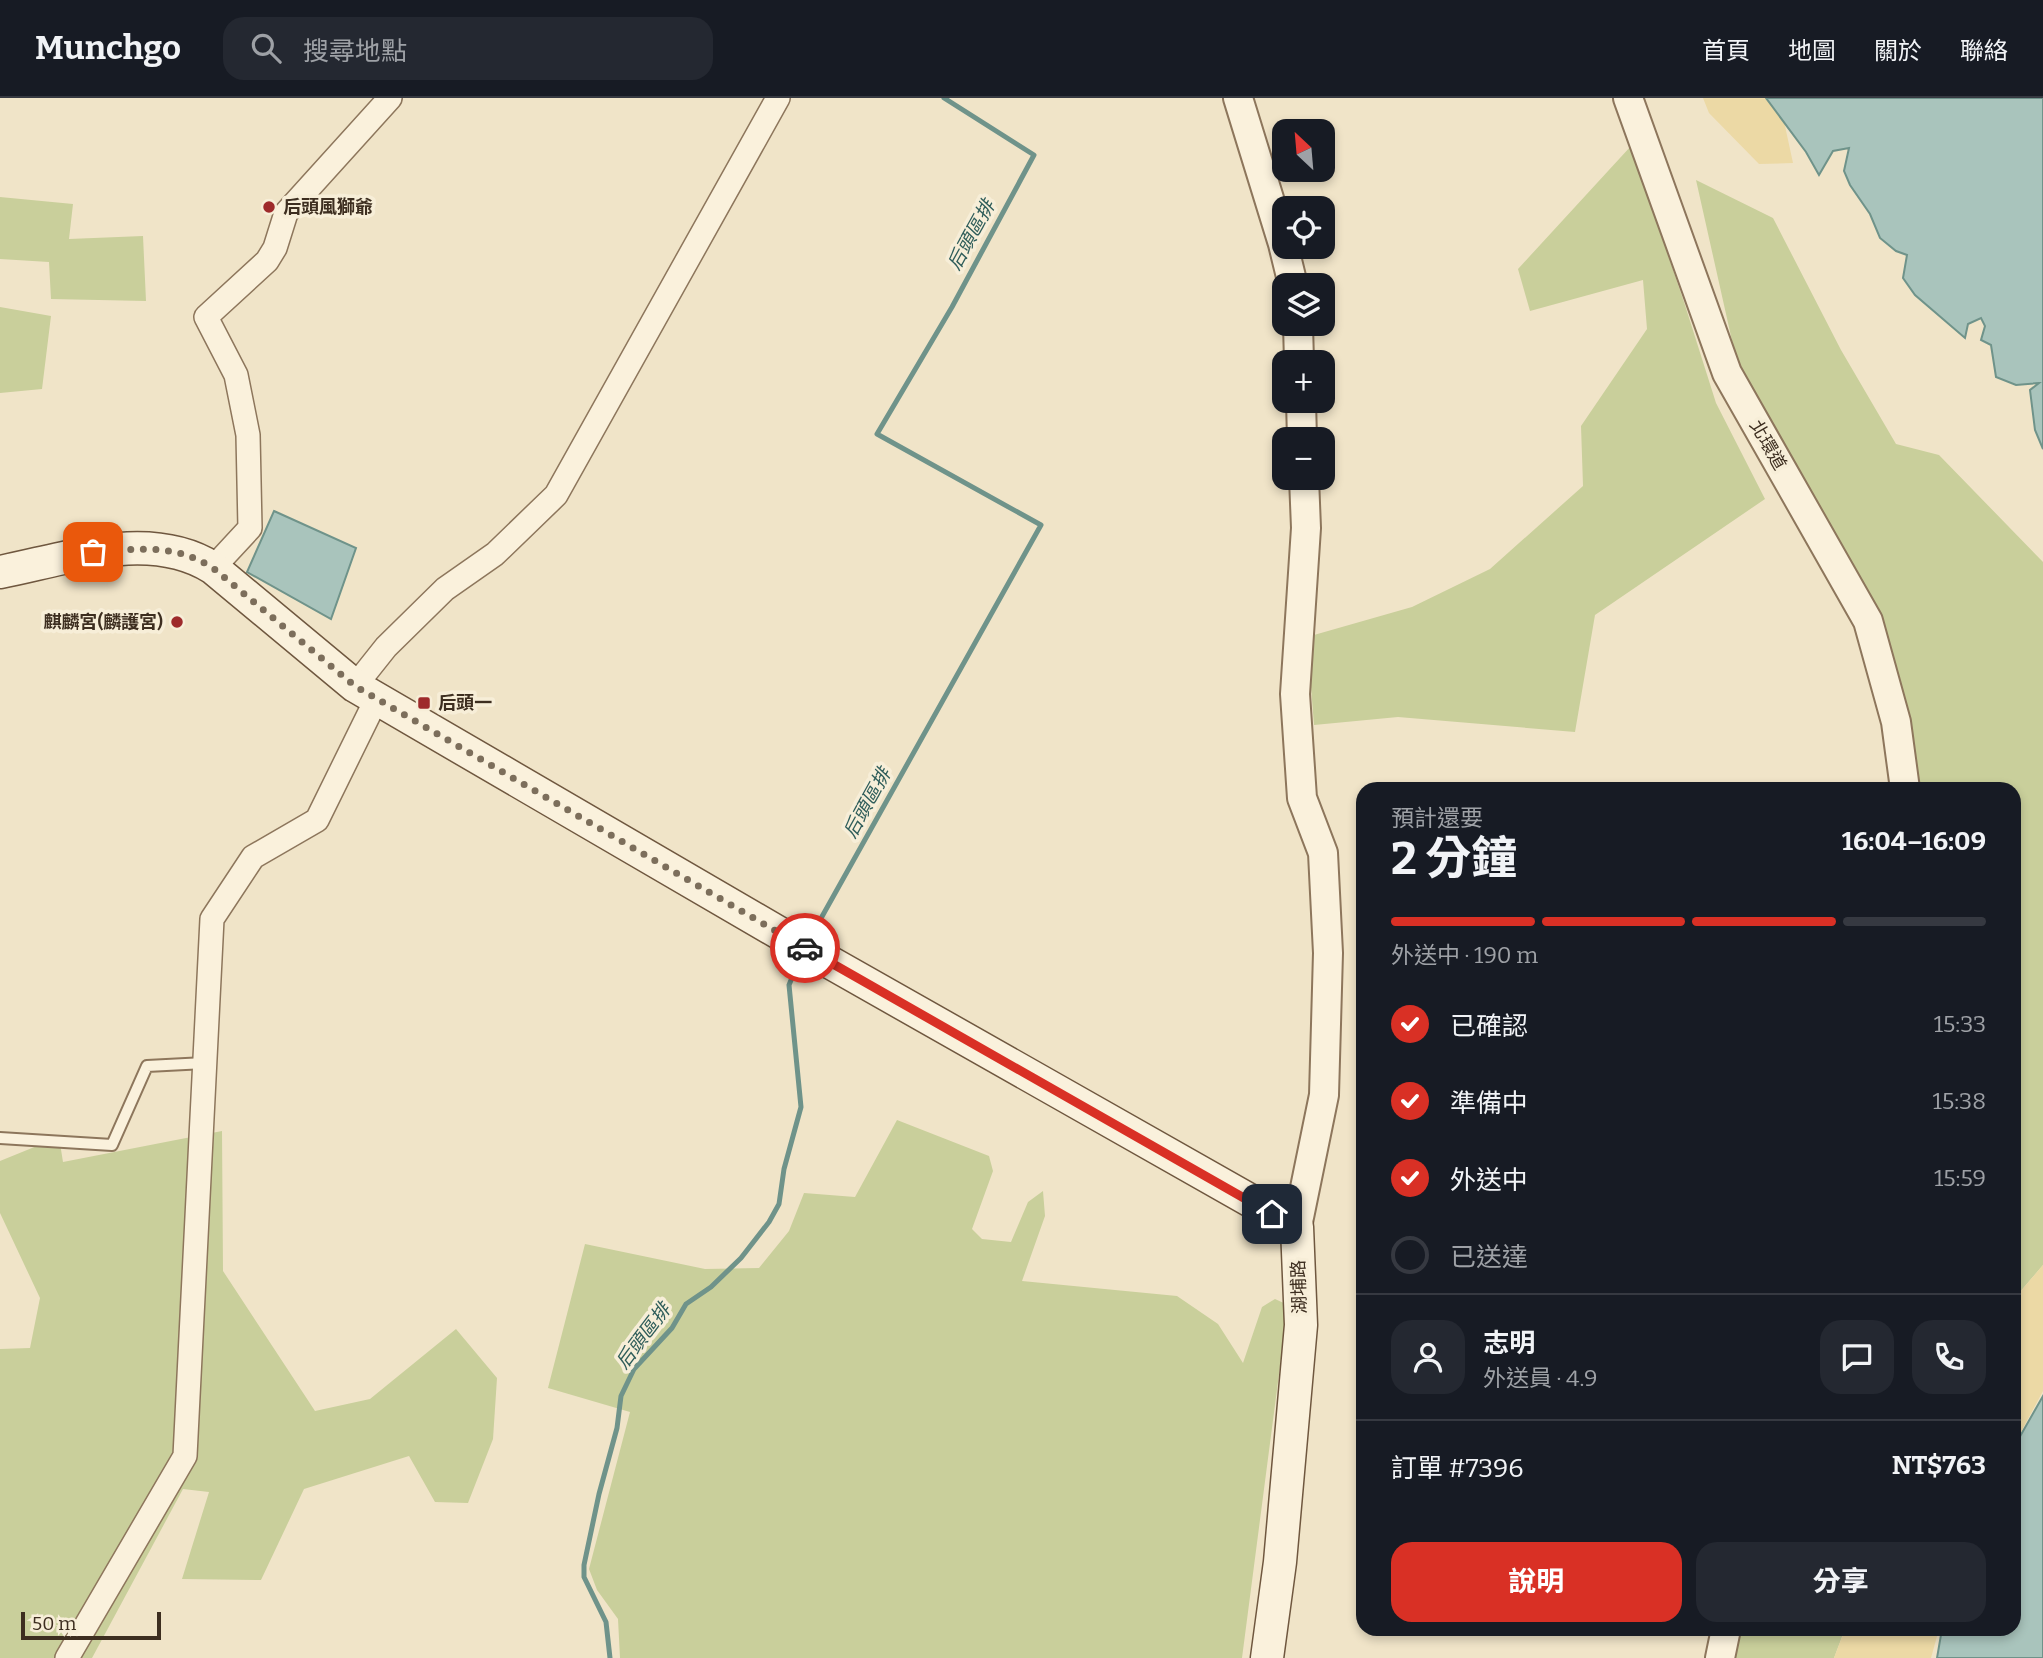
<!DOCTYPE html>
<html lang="zh-TW">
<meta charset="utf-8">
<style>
:root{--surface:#171b24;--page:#242831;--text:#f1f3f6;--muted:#9ea1a6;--line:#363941;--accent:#d93025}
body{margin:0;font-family:Bitter,"Noto Sans TC",serif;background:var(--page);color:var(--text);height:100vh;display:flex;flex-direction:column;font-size:26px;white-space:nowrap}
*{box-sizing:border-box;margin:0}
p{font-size:23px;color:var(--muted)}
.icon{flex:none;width:38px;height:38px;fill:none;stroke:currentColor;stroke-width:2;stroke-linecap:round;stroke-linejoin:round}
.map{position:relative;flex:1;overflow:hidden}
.panel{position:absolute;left:1356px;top:684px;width:665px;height:854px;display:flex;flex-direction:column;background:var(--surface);border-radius:21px;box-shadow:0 4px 10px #0003}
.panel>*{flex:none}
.needle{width:46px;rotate:334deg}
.buttons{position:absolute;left:1272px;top:21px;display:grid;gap:14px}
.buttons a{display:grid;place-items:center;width:63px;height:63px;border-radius:14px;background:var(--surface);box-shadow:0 4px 10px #0003;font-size:35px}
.scale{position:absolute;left:21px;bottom:18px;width:140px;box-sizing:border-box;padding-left:7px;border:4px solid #3d2e20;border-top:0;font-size:19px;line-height:24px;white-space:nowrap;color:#3d2e20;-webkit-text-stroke:5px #f7eed8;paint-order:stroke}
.pin{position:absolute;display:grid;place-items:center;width:60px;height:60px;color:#fff;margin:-30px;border-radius:14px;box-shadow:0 4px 10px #0006}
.courier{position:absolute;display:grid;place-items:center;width:70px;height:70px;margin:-35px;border:5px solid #d93025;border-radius:50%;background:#fff;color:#222;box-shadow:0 2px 9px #0007}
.head em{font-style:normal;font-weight:700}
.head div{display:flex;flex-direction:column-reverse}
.head{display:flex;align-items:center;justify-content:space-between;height:119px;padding:0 35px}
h1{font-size:46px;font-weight:700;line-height:52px}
.bar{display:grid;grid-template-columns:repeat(4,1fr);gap:10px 7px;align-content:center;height:84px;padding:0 35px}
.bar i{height:9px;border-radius:5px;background:var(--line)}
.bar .selected{background:var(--accent)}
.bar p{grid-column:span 4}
.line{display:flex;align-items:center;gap:18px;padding:0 35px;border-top:2px solid var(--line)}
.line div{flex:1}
.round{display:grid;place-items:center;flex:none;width:74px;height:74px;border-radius:21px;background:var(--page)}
ol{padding:0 35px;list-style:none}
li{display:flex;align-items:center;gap:21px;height:77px}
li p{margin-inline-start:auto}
li .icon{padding:7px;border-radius:50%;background:var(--accent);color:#fff;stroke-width:4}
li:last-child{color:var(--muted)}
li i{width:38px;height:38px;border:4px solid var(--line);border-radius:50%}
.action{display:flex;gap:14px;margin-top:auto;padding:14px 35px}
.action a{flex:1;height:80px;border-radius:21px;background:var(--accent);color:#fff;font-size:28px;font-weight:700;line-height:80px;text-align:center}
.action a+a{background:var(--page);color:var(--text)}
header{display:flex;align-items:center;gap:42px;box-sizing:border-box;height:98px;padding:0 35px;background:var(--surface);border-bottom:2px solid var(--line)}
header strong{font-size:33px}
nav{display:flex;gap:38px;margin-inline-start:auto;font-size:24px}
.search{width:490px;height:63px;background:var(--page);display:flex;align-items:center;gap:18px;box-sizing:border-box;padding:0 24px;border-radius:21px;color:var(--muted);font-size:26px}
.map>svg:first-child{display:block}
.green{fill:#c9cf9b}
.sand{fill:#ecd9a5}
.water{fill:#a9c4bc;stroke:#6f938a;stroke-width:2}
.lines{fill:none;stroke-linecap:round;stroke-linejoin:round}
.stream{stroke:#6f938a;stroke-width:5}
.service-casing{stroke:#8d765c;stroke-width:14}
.minor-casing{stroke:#8d765c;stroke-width:26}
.tertiary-casing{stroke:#8d765c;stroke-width:32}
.secondary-casing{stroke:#6f573f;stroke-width:35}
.service{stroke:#faf1dc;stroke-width:10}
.minor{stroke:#faf1dc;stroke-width:23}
.tertiary{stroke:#faf1dc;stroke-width:28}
.secondary{stroke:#faf1dc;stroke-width:32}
.done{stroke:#7c6e5b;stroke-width:7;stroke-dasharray:0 12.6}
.route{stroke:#d93025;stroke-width:9}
.poi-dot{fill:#9e2a2b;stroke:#f7eed8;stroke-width:2.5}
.labels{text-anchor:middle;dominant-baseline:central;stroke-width:7;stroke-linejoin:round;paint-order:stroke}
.poi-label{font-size:18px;font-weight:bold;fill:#3d2e20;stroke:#f7eed8;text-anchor:start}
.street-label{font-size:18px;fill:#3d2e20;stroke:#f7eed8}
.water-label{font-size:19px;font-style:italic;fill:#2f5d5a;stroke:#f7eed8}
</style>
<header>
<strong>Munchgo</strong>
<div class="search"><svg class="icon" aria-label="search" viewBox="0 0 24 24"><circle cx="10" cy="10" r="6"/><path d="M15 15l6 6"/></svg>搜尋地點</div>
<nav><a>首頁</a><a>地圖</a><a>關於</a><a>聯絡</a></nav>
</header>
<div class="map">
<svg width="2043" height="1560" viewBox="0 0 2043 1560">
<rect width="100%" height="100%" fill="#f0e4c8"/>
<path class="green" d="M1631 48 1684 204 1716 305 1765 401 1595 517 1575 634 1398 619 1314 627 1307 539 1412 509 1490 471 1583 388 1581 328 1647 231 1643 182 1530 213 1518 171Z
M1696 82 1773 120 1841 252 1896 346 1939 357 2043 464V1167L2014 1201V691H1917L1890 552 1737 265Z
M0 99 73 106 69 141 143 138 146 203 51 201 49 164 0 161Z
M0 209 51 218 42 291 0 295Z
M897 1022 989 1058 993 1073 972 1131 982 1141 1011 1144 1028 1104 1043 1093 1045 1118 1022 1183 1177 1198 1218 1226 1243 1265 1262 1209 1275 1201 1288 1207 1242 1560H620L618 1521 597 1492 589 1471 630 1314 548 1290 585 1146 705 1171 759 1170 789 1133 804 1095 855 1099Z
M222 1033 223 1173 315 1313 370 1301 456 1231 497 1280 493 1341 468 1405 435 1404 409 1358 304 1391 261 1482 182 1481 209 1394 183 1391 92 1560H0V1251L30 1250 40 1200 0 1115V1063L59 1039 63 1064Z
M1737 1531H1845L1834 1560H1730Z"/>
<path class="sand" d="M1703 0H1779L1793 65 1759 66 1709 15Z
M2043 1167V1293L2014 1347V1201Z
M1845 1531H1939L1931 1560H1834Z"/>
<path class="water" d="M1766 0H2043V351L2035 332 2030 292 2039 285 2016 287 1996 279 1991 247 1981 242 1985 228 1981 220 1968 226 1965 240 1915 197 1903 180 1907 157 1896 153 1880 140 1870 116 1850 87 1844 73 1849 50 1833 53 1819 77 1806 54Z
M274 413 356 450 331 521 247 474Z
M2043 1298V1560H1937L1942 1531H2014V1349Z"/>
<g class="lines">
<path class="stream" d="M810 840 1041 427 877 336 952 209 1034 57 944 0
M610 1560 606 1524 584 1479V1467L599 1396 617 1330 621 1298 634 1271 672 1230 686 1206 711 1189 741 1160 769 1124 779 1106 784 1071 801 1009 789 887 801 858"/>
<g class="service-casing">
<path id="service" d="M0 1040 112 1047 147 968 205 965"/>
</g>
<g class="minor-casing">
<path id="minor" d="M213 470 250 430 248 337 236 277 206 219 267 163 275 150 286 115 390 0
M355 588 386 549 445 491 495 456 556 397 778 0
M67 1560 185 1358 212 821 253 759 317 722 377 600"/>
</g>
<g class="tertiary-casing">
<path id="tertiary" d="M1238 0 1283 146 1293 187
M1628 0 1727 275 1868 523 1896 624 1905 691
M1298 226 1299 264
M1301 303 1302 341
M1297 1129 1324 997 1328 855 1323 755 1302 700 1295 596 1306 430 1304 380
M1720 1560 1726 1531"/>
</g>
<g class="secondary-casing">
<path id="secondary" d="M0 474C67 461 150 430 213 470L355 588 810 853 1297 1129 1301 1227 1280 1464 1267 1560"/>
</g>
<use href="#service" class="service"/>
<use href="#minor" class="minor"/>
<use href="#tertiary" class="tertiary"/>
<use href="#secondary" class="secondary"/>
</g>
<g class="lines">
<path class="done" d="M93 454C138 451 174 445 213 470L355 588 805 850"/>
<path class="route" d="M805 850 1272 1116"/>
</g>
<g class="poi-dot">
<circle cx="269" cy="109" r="7"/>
<circle cx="177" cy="524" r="7"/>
<rect x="417" y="598" width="14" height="14" rx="3.5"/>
</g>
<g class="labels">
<g class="poi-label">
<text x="283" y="109">后頭風獅爺</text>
<text x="163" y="524" text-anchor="end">麒麟宮(麟護宮)</text>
<text x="438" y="605">后頭一</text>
</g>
<g class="street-label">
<text transform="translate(1768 347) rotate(60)">北環道</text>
<text transform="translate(1299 1189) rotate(-92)">湖埔路</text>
</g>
<g class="water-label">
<text transform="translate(971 137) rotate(-61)">后頭區排</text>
<text transform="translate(867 705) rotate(-61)">后頭區排</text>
<text transform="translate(643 1238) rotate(-53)">后頭區排</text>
</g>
</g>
</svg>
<div class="buttons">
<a><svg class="needle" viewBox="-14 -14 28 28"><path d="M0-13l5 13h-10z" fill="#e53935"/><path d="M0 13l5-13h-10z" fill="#9ea1a6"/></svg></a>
<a><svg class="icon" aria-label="locate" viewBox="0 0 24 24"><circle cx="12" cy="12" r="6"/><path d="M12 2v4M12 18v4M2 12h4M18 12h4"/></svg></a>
<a><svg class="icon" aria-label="layers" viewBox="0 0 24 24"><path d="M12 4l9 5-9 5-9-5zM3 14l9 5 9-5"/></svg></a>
<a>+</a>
<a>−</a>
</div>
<div class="scale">50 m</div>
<div class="pin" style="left:93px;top:454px;background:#ea580c"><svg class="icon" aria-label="bag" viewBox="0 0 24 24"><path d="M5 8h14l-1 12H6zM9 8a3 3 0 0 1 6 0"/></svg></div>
<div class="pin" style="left:1272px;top:1116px;background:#1f2937"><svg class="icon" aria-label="home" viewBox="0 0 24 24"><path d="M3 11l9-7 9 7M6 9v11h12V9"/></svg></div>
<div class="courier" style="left:805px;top:850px"><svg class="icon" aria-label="car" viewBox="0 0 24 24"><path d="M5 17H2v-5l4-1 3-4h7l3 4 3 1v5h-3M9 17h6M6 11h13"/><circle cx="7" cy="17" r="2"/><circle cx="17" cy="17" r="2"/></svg></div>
<section class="panel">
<div class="head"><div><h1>2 分鐘</h1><p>預計還要</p></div><em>16:04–16:09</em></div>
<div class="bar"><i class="selected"></i><i class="selected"></i><i class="selected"></i><i></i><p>外送中 · 190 m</p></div>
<ol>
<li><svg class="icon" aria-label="check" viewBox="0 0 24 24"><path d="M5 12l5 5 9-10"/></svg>已確認<p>15:33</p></li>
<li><svg class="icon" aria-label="check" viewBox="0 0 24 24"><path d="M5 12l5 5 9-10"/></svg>準備中<p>15:38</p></li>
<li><svg class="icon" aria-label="check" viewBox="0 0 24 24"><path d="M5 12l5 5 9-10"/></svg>外送中<p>15:59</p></li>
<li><i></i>已送達</li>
</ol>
<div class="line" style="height:126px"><a class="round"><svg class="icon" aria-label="person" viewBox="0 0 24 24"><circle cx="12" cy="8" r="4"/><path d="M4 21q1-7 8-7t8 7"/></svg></a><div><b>志明</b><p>外送員 · 4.9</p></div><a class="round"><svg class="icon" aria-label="chat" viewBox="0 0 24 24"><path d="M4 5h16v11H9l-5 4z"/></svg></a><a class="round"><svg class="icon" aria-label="phone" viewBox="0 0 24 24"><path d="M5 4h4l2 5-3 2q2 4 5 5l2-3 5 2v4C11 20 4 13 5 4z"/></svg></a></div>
<div class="line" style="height:91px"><div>訂單 #7396</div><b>NT$763</b></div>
<div class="action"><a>說明</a><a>分享</a></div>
</section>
</div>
